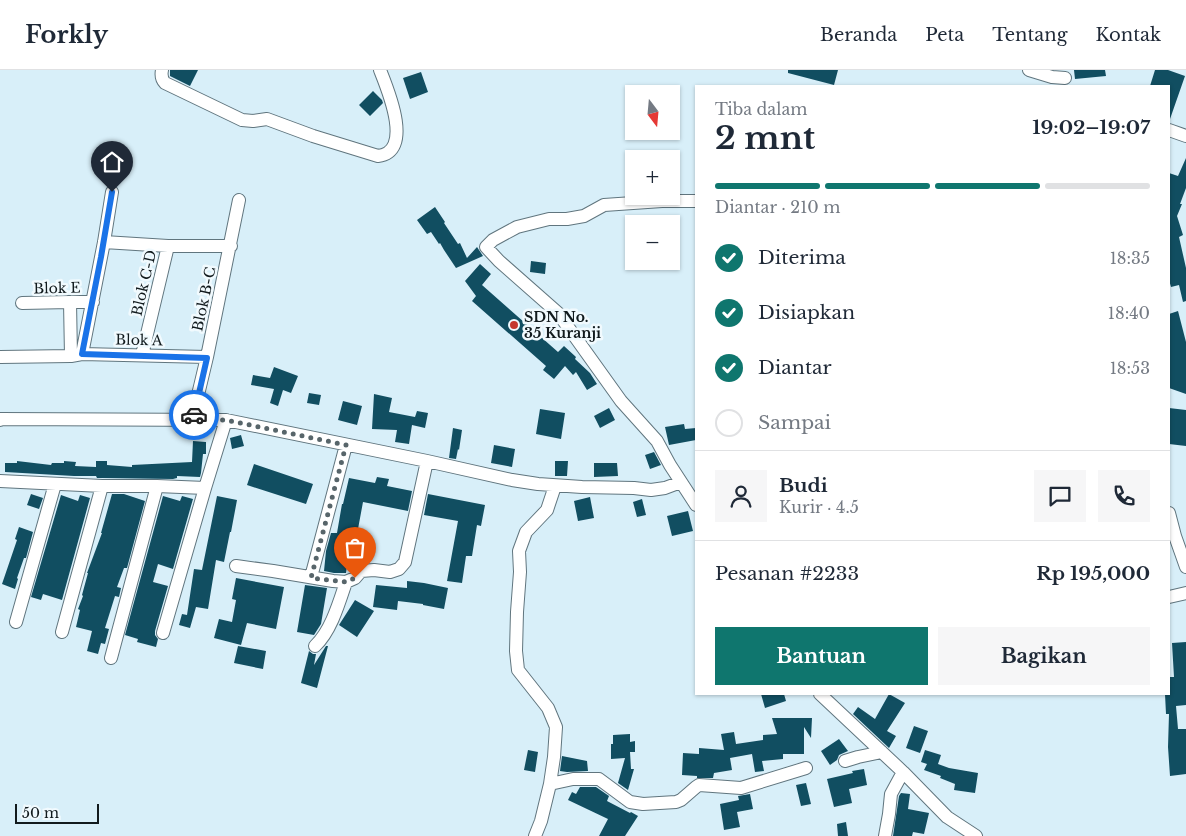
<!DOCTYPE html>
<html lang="id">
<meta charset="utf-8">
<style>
:root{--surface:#fff;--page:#f6f6f7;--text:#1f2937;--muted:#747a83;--line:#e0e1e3;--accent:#0f766e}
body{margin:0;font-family:"Libre Baskerville",serif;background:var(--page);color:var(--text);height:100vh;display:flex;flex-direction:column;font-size:19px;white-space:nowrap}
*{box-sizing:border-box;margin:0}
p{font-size:16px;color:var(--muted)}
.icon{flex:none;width:28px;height:28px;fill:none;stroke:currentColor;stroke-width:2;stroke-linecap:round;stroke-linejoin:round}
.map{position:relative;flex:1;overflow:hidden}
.details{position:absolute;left:695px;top:15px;width:475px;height:610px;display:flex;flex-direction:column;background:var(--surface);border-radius:0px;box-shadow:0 1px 4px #0004}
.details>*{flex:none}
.needle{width:32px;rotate:164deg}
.controls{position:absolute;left:625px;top:15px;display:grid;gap:10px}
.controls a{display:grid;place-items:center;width:55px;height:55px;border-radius:0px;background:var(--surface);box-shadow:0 1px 4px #0004;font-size:25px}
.scale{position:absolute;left:15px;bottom:12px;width:84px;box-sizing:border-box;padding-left:5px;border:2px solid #111a1d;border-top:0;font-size:14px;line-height:18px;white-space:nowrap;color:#111a1d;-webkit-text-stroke:4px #f1fafe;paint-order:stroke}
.pin{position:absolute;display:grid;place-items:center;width:42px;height:42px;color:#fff;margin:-51px -21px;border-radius:50% 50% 50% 0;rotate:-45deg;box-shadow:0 0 5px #0007}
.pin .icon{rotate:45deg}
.courier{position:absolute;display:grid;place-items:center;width:50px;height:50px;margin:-25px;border:4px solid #1a73e8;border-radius:50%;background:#fff;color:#222;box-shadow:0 1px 6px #0007}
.head em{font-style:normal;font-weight:700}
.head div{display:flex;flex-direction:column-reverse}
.head{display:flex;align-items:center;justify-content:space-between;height:85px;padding:0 20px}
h1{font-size:32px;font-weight:700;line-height:38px}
.bar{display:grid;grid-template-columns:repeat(4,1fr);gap:8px 5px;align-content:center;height:60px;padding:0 20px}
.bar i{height:6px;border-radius:4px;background:var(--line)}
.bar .selected{background:var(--accent)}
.bar p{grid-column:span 4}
.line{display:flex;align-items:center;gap:12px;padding:0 20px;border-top:1px solid var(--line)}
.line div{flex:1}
.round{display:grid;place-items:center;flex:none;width:52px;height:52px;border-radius:0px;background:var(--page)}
ol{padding:0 20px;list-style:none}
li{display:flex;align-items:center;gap:15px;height:55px}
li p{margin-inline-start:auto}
li .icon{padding:5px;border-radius:50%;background:var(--accent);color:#fff;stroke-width:4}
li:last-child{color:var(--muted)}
li i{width:28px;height:28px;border:2px solid var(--line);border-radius:50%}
.cta{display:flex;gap:10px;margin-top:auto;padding:10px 20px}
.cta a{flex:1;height:58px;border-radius:0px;background:var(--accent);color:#fff;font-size:20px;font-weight:700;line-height:58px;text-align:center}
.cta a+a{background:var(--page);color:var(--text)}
header{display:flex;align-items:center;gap:30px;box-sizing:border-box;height:70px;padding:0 25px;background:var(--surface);border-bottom:1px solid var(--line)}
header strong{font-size:24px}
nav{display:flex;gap:28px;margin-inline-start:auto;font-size:18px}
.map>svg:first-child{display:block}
.building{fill:#114e61}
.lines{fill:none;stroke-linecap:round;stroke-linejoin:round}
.minor-casing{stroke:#60757e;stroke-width:14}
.minor{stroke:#fff;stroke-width:12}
.done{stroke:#57656a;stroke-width:5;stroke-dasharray:0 9}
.route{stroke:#1a73e8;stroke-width:6}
.poi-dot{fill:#c5382e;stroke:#f1fafe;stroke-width:2}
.labels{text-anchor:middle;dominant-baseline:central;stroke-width:5;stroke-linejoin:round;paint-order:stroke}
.street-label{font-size:14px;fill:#111a1d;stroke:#f1fafe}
.poi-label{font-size:14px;font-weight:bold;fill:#111a1d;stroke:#f1fafe;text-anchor:start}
</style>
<header>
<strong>Forkly</strong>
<nav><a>Beranda</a><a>Peta</a><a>Tentang</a><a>Kontak</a></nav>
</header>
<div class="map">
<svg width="1186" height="766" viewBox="0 0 1186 766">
<rect width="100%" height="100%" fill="#d8eff9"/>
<path class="building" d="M170 0H198L190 16 170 6Z
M788 0H838L834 15 788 3Z
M1074 0H1105L1106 6 1075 9Z
M1155 0H1168L1185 6 1170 49 1169 48V16H1150Z
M421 2 428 22 410 29 403 8Z
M373 21 382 30 383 33 370 46 359 35Z
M1186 88V118L1180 134H1182L1177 146 1183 165 1179 167 1186 198V231L1183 232 1179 215 1171 217 1169 210V103L1178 106Z
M435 137 445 152 444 153 458 174 460 173 467 188 477 177 483 186 456 198 444 180 440 173 439 174 431 162 427 164 417 150Z
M531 191 546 193 545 204 530 202Z
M480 194 491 204 482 215 558 282 564 276 576 287 575 289 590 303 597 314 587 320 576 302 573 305 565 296 554 309 543 300 546 296 472 231 476 226 465 211Z
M1178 241 1186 272V324L1169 318V244Z
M274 297 298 306 291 323 283 320 278 336 270 333 274 319 251 315 253 305 270 308Z
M309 323 321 325 319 335 307 333Z
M374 324 392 328 389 342 415 347 417 341 428 343 425 358 412 355 409 374 395 372 397 360 372 359Z
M343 331 362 336 357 355 338 350Z
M609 338 615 350 600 358 594 346Z
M1169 338 1186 340V376L1169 374 1170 350H1169Z
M540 339 565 343 561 369 536 364Z
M684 354 685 359 696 358V370L669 375 665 357Z
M453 358 462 360 459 380 458 379 456 389 449 388Z
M241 365 244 376 232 379 230 368Z
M193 371 206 372V384H203L201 403 200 407 177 406V408L173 409 102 408H97L96 406H74L5 402V393H17V391L51 395 52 393H64V391L76 392 75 396 96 397V391H107V395L132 397V395L192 392Z
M494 375 515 379 512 397 491 393Z
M654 382 661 395 650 399 645 385Z
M555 391H568L567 406H555Z
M594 393H617L618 406 594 407Z
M254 394 313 414 306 434 247 415Z
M377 407 389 409 387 416 412 421 408 441 363 432 358 459 352 458 346 503H334L324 501 326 481 331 463H337L342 434H343L349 408 375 413Z
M31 424 43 428 39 439 27 435Z
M112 424H124L145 431 127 498H124L117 517 121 518 119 527 115 526 105 558 109 559 105 574 101 573 98 584 87 581 92 561 76 557 80 540 78 539 83 526 82 525 88 503H87L102 463H101Z
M428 424 485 435 481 456 477 455 472 486H466L462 513 447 511 458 451 424 445Z
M61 425 78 431 80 425 90 428 62 530 43 524 41 530 31 527Z
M163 426 180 431 182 426 193 429 173 499 158 494 153 512 168 516 155 561V565L158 569 156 577 137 572 138 569 125 565Z
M217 426 237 430 231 462H230L224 492 216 490 208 539 196 537 190 558 179 555 182 544 187 545 194 499 202 500Z
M590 427 594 448 578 451 574 431Z
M642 429 646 445 637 447 633 432Z
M688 441 693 461 672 466 667 446Z
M19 457 33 462 26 488H24L17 508 18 509 15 519 2 514 17 470 15 469Z
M236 508 284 517 276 559 247 553 241 575 214 568 219 549 232 552 236 530 232 529Z
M407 511 424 513 448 518 444 539 423 535V534L398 531 397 540 373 537 376 515 407 518Z
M305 515 327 518 321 554 314 565 297 562Z
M355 530 374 541 357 567 339 555Z
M1186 572V635L1176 636 1178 659H1186V704L1170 706 1168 677 1169 644H1166L1165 624H1169V607H1174L1172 573Z
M238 576 266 581 263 599 234 593Z
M326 576H328L317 618 301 613 309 581 313 584H316L314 595Z
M761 624H784L786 631 765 638Z
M889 624 905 633 887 661 896 666 889 678 853 644 858 637 875 649Z
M772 648H812L811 668 804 657V684H783V689L762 691 764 701 755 702 752 684 730 688 732 700 714 703 713 708H697V706L682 705 683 683 699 684V678L724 680 721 664 734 662 736 674 763 670V665L777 664Z
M914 656 928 661 920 683 906 678Z
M630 664V672L635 671V682H630L631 699H634L628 720 618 713 625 688 611 689V674H613V665Z
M839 669 848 681 839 685 837 690 830 695 821 681Z
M528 680 538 682 535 702 524 700Z
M925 680 941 685 938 694 949 698 978 703 975 723 954 720 955 714 940 708 941 706 924 700 927 694 921 692Z
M562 686 587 691 588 701 567 702 560 701Z
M864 699 867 715 849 719 852 733 834 737 827 709 853 703 852 701Z
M806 713 811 734 801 736 796 715Z
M580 717H596L609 726 607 731 630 743 631 742 638 746 625 766H599L608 749 568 730 572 722 576 724Z
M901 723 910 724 908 739 929 743 924 764 913 762 912 766H893L899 726Z
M750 724 753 739 737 742 740 757 724 760 720 734 739 730 738 726Z
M846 752 848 766H838L837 754Z"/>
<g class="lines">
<g class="minor-casing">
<path id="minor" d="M162 0C161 5 161 9 165 13L242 50 253 51 267 49 313 66 378 86C414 82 388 20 380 0
M1029 0 1052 7 1065 8
M1169 60 1186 66
M696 131H662L604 135 584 146 567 149H549L517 157 493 170 486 177 499 191 558 243 621 331 657 371 670 395 696 435
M104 172 168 176H231
M70 232 71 286
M22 233 70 232H93
M82 284 104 172 112 122
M142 285 168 176
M0 287 71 286 82 284 207 287
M0 350V349L226 350
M192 350 207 287 239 130
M0 411 102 416H157L205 418
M1169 443 1175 466 1186 497
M236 496 273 501 333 511 346 512 355 508 361 501 374 500 390 502 399 499 405 492 427 391
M311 507 346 375
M1169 527 1186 523
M16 552 55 414
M62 562 102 416
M163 563 205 418 226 350 427 391 512 410 538 414 582 417 634 418 651 420 665 418 681 412
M315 576C331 561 339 533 346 512
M111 588 157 416
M820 624 903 702 947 747 976 766
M845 691 858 687 882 682
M550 714 573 709H599L630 732 643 734 676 732 681 730 696 717 699 715 741 718 806 698
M535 766 541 751 550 714 554 687 556 657 548 638 518 600 516 581 517 542 520 502 519 481 526 462 547 440 555 416
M885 766 889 744 891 724 903 702"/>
</g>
<use href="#minor" class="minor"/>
</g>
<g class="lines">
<path class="done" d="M194 345 192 350H226L346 375 311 508 346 512 355 508"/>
<path class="route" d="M112 122 101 187 82 284 207 288 194 345"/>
</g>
<circle class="poi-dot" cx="514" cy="255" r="5"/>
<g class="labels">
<g class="street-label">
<text transform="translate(144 213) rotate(-77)">Blok C-D</text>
<text transform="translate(57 218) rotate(-1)">Blok E</text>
<text transform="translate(204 229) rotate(-78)">Blok B-C</text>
<text transform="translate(139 270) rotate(1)">Blok A</text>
</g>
<g class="poi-label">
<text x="524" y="247">SDN No.<tspan x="524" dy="16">35 Kuranji</tspan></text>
</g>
</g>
</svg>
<div class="controls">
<a><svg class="needle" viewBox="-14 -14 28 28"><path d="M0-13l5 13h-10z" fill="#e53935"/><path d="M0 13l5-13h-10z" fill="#747a83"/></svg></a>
<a>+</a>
<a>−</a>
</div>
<div class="scale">50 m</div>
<div class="pin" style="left:355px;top:508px;background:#ea580c"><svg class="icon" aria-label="bag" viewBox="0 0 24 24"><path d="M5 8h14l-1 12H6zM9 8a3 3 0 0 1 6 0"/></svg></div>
<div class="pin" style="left:112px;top:122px;background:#1f2937"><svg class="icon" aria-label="home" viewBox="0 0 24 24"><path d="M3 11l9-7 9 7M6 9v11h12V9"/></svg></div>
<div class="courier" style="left:194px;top:345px"><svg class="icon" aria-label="car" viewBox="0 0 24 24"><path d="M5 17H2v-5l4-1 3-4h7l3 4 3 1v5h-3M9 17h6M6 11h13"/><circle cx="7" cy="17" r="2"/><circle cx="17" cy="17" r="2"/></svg></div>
<section class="details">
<div class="head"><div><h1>2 mnt</h1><p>Tiba dalam</p></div><em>19:02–19:07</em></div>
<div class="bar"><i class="selected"></i><i class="selected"></i><i class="selected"></i><i></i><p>Diantar · 210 m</p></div>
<ol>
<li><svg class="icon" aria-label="check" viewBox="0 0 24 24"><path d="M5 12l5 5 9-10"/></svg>Diterima<p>18:35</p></li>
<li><svg class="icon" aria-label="check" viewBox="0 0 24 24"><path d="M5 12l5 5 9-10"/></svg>Disiapkan<p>18:40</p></li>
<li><svg class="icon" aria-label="check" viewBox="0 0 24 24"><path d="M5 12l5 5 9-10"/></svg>Diantar<p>18:53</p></li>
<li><i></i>Sampai</li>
</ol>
<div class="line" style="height:90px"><a class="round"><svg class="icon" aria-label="person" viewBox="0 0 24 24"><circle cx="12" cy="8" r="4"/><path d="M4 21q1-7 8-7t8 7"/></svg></a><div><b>Budi</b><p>Kurir · 4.5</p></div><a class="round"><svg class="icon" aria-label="chat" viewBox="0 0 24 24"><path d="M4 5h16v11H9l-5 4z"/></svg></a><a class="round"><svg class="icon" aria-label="phone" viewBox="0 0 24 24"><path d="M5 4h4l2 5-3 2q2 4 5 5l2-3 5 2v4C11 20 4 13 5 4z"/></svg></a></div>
<div class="line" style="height:65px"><div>Pesanan #2233</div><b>Rp 195,000</b></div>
<div class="cta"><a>Bantuan</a><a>Bagikan</a></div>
</section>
</div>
